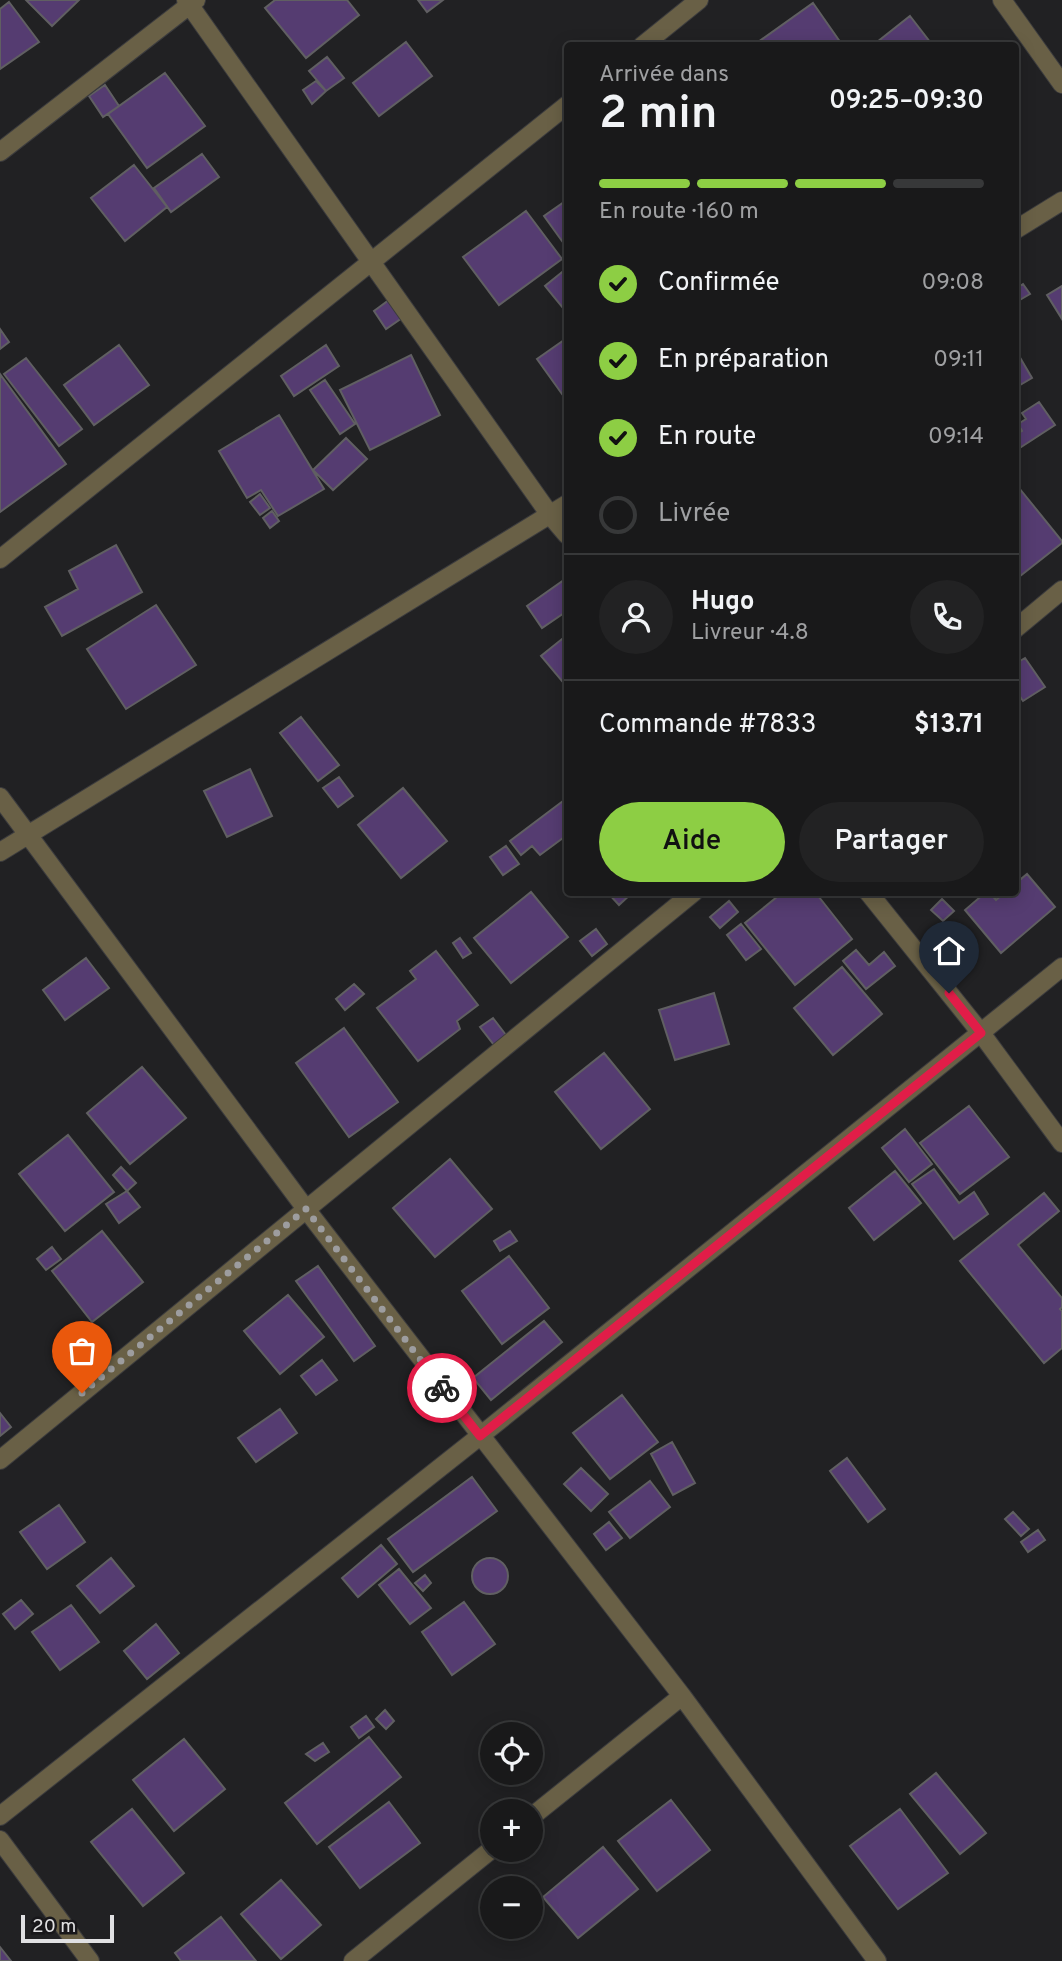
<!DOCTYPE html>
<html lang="fr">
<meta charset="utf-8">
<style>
:root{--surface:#19191a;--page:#222223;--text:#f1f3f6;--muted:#9fa0a2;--line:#373839;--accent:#8dce44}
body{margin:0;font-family:Overpass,sans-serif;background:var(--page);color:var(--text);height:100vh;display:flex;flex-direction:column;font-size:26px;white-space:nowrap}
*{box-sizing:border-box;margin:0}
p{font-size:23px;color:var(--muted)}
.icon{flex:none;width:38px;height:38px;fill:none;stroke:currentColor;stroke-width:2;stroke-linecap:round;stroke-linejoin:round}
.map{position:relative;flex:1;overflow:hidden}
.side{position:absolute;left:564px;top:42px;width:455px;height:854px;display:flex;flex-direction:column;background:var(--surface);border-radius:7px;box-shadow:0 4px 18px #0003,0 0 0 2px var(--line)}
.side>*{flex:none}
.controls{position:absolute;left:480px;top:1722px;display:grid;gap:14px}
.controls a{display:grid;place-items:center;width:63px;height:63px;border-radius:50%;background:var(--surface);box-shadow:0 4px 18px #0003,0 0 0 2px var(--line);font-size:35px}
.scale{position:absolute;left:21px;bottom:18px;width:93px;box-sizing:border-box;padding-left:7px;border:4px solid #e0e0e2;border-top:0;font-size:19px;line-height:24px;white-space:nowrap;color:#e0e0e2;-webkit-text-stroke:5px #18171a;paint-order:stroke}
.pin{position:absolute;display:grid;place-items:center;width:60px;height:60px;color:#fff;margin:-72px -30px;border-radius:50% 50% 50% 0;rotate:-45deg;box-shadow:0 0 7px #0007}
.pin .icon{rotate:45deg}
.courier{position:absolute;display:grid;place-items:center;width:70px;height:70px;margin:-35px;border:5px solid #e11d48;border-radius:50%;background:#fff;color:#222;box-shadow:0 2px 9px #0007}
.summary em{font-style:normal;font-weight:600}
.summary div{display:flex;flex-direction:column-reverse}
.summary{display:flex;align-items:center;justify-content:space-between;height:119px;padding:0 35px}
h1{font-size:46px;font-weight:600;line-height:52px}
.bar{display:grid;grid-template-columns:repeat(4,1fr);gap:10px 7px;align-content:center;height:84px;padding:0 35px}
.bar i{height:9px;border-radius:5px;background:var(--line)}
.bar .active{background:var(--accent)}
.bar p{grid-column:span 4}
.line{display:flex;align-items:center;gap:18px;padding:0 35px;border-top:2px solid var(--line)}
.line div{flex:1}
.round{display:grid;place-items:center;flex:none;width:74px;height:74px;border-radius:37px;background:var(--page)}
ol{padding:0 35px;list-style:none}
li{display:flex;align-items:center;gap:21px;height:77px}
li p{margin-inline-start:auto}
li .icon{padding:7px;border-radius:50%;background:var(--accent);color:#111;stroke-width:4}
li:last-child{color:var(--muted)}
li i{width:38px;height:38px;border:4px solid var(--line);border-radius:50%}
.primary-button{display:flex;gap:14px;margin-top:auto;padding:14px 35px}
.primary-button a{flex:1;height:80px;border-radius:42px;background:var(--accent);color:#111;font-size:28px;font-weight:600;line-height:80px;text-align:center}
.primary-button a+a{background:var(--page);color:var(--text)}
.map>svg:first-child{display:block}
.building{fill:#553c71;stroke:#605f62;stroke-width:2}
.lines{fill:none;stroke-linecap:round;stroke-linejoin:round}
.minor-casing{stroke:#3c3c3e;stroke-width:20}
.minor{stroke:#696046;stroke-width:18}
.done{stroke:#9d9d9f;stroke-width:7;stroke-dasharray:0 12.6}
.route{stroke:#e11d48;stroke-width:9}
</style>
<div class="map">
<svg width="1062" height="1961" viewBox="0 0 1062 1961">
<rect width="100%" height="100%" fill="#212123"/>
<path class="building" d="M26 0H79L52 26Z
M275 0H347L359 15 306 58 265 8Z
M418 0H443L427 12Z
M9 2 39 42 0 69V9Z
M813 3 843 46H761L758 42Z
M910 16 930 42 926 46H872Z
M406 42 432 76 379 116 353 83Z
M327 57 344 78 326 91 309 71Z
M165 73 205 126 147 168 108 114Z
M316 81 326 91 312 104 303 90Z
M105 85 119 106 103 117 89 96Z
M202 154 219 177 171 212 154 188Z
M134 165 167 207 125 241 91 198Z
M567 200V248L544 216Z
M526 211 562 259 499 305 463 257Z
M567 268V313L545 286Z
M1023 284 1030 294 1018 301 1015 296V289Z
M1062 286V319L1047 295Z
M389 300 402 318 386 329 374 311Z
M0 329 9 342 0 349Z
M567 338V401L537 359Z
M119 345 149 385 94 425 64 385Z
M326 345 339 366 294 396 281 376Z
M1015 349 1032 378 1015 388Z
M411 355 440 415 370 450 340 390Z
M26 358 82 429 59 446 4 374Z
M0 374 66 464 0 512Z
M325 380 355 424 340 434 310 390Z
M1039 402 1055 425 1015 451V435L1022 431 1018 424 1026 419 1022 413Z
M279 415 324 489 278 516 261 490 247 498 219 451Z
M346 438 367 459 333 490 313 470Z
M1015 483 1062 541V543L1015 580Z
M260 494 270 508 260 515 250 502Z
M272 511 279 521 270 528 263 518Z
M116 545 142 592 62 636 45 607 78 589 69 571Z
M564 580 567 584V611L542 628 527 606Z
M156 605 196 665 126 709 87 649Z
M567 635V687L541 656Z
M1025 658 1045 687 1023 701 1015 689V664Z
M301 717 339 765 318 781 280 733Z
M250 769 272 816 227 837 204 791Z
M339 777 353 796 338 807 323 788Z
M403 788 447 841 401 878 358 825Z
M567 798V835L540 855 532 846 521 855 510 841Z
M506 846 519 864 503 875 490 857Z
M1027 874 1055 907 1001 953 965 910 986 892H989L996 900 1005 892H1015V884Z
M531 892 568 937 511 983 474 938Z
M607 892H633L619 905Z
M783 892H815L852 939 795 985 745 923Z
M942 899 954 911 943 921 931 910Z
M729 901 738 912 720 928 710 917Z
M741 924 761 949 746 960 727 935Z
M596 929 607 944 592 956 580 941Z
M460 938 471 953 463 958 453 943Z
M856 950 869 965 884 952 895 966 866 989 843 961Z
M436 951 478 1005 457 1021 460 1029 418 1061 377 1008 416 979 410 971Z
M86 958 109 988 65 1020 43 990Z
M842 967 882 1014 833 1055 794 1008Z
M354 984 364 994 345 1010 336 999Z
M714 993 729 1044 675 1060 659 1010Z
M493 1018 506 1035 494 1045 480 1027Z
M344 1028 398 1102 349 1137 296 1063Z
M604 1053 650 1109 601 1149 555 1092Z
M142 1067 186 1118 130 1164 87 1113Z
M969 1106 1009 1157 960 1194 920 1143Z
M905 1129 932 1164 909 1182 882 1148Z
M68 1135 114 1192 65 1231 19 1174Z
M450 1159 492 1209 435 1257 393 1208Z
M121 1167 136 1183 127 1191 113 1175Z
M934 1169 959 1203 974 1192 988 1214 954 1239 912 1184Z
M895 1171 921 1203 874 1240 849 1208Z
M127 1191 140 1207 119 1223 106 1204Z
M1044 1193 1059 1211 1018 1245 1062 1298V1307L1060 1309 1062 1311V1348L1044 1363 960 1261Z
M102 1231 143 1282 92 1322 52 1271Z
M510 1231 517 1241 500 1251 494 1241Z
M52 1247 61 1259 46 1270 37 1259Z
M509 1256 549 1308 502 1344 462 1291Z
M318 1266 375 1346 354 1361 296 1281Z
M288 1295 324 1337 280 1374 244 1331Z
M544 1321 562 1342 491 1400 473 1378Z
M322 1360 337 1380 316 1395 301 1376Z
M622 1395 658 1442 610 1479 573 1433Z
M280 1409 297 1433 256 1462 238 1438Z
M0 1413 11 1427 0 1436Z
M672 1442 695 1483 673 1495 651 1454Z
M847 1458 885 1509 868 1522 830 1471Z
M581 1468 608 1494 591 1511 564 1484Z
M472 1477 497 1511 413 1572 388 1539Z
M650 1481 670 1507 630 1538 609 1512Z
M59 1505 85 1542 47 1569 20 1532Z
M1013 1512 1029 1529 1021 1536 1005 1519Z
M609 1522 622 1538 606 1550 594 1534Z
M1038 1530 1045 1540 1028 1552 1021 1542Z
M381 1545 397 1564 358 1597 342 1578Z
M111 1558 134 1586 100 1613 77 1586Z
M472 1576a18 18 0 1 1 36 0a18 18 0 1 1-36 0Z
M399 1569 431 1608 410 1624 379 1585Z
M425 1575 431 1583 423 1591 415 1583Z
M21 1600 33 1614 15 1629 3 1614Z
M464 1602 495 1644 452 1675 422 1632Z
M71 1605 99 1642 60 1670 32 1632Z
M156 1624 179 1653 147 1679 124 1651Z
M385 1710 394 1721 386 1729 376 1719Z
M366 1716 374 1727 359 1738 351 1727Z
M369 1737 401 1777 317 1844 285 1803Z
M184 1739 225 1789 174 1831 133 1780Z
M323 1743 329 1752 315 1761 306 1754Z
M936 1773 986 1833 960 1854 910 1794Z
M671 1800 710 1850 657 1891 618 1841Z
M389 1802 420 1843 360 1888 329 1847Z
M132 1809 184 1873 143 1906 91 1842Z
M900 1809 948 1873 898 1909 850 1846Z
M603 1847 638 1889 578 1938 543 1897Z
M281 1880 321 1925 281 1959 241 1914Z
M221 1917 256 1961H181L175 1953Z
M0 1947 11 1961H0Z"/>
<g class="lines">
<g class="minor-casing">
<path id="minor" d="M186 0 550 515 567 535
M1002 0 1062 84
M642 46 699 0
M0 152 196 0
M1015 230 1062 201
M0 559 567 105
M1015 629 1062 590
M0 797 306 1209 682 1696 877 1961
M0 852 567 504
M868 892 981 1033 1062 1143
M0 1460 694 892
M0 1816 480 1436 1062 967
M530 1818 682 1696
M0 1840 90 1961
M353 1961 492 1849"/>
</g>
<use href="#minor" class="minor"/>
</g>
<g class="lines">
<path class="done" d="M82 1393 306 1209 442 1388"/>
<path class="route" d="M442 1388 480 1436 981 1033 949 993"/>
</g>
</svg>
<div class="controls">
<a><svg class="icon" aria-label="locate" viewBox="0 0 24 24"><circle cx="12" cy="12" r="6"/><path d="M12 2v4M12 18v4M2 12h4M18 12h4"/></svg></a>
<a>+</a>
<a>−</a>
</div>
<div class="scale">20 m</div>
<div class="pin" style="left:82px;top:1393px;background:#ea580c"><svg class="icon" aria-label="bag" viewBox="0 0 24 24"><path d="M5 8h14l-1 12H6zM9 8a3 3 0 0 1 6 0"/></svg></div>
<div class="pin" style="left:949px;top:993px;background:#1f2937"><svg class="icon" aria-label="home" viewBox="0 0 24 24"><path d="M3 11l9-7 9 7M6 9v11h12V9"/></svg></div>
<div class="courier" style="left:442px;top:1388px"><svg class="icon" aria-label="bike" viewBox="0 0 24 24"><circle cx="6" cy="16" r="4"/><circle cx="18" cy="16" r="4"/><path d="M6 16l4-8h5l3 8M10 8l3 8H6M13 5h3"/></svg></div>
<section class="side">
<div class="summary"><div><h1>2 min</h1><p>Arrivée dans</p></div><em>09:25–09:30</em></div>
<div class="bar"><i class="active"></i><i class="active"></i><i class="active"></i><i></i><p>En route · 160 m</p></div>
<ol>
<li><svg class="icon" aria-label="check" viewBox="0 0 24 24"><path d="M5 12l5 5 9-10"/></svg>Confirmée<p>09:08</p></li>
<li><svg class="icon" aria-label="check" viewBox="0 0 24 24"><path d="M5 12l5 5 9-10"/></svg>En préparation<p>09:11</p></li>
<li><svg class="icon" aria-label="check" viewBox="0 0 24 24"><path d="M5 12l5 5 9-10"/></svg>En route<p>09:14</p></li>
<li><i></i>Livrée</li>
</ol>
<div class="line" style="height:126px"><a class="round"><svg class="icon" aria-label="person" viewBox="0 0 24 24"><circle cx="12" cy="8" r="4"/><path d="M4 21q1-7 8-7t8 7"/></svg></a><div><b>Hugo</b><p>Livreur · 4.8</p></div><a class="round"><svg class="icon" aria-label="phone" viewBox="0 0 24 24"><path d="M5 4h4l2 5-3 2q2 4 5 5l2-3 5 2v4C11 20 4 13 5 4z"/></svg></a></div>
<div class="line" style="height:91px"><div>Commande #7833</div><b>$13.71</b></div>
<div class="primary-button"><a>Aide</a><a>Partager</a></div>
</section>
</div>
